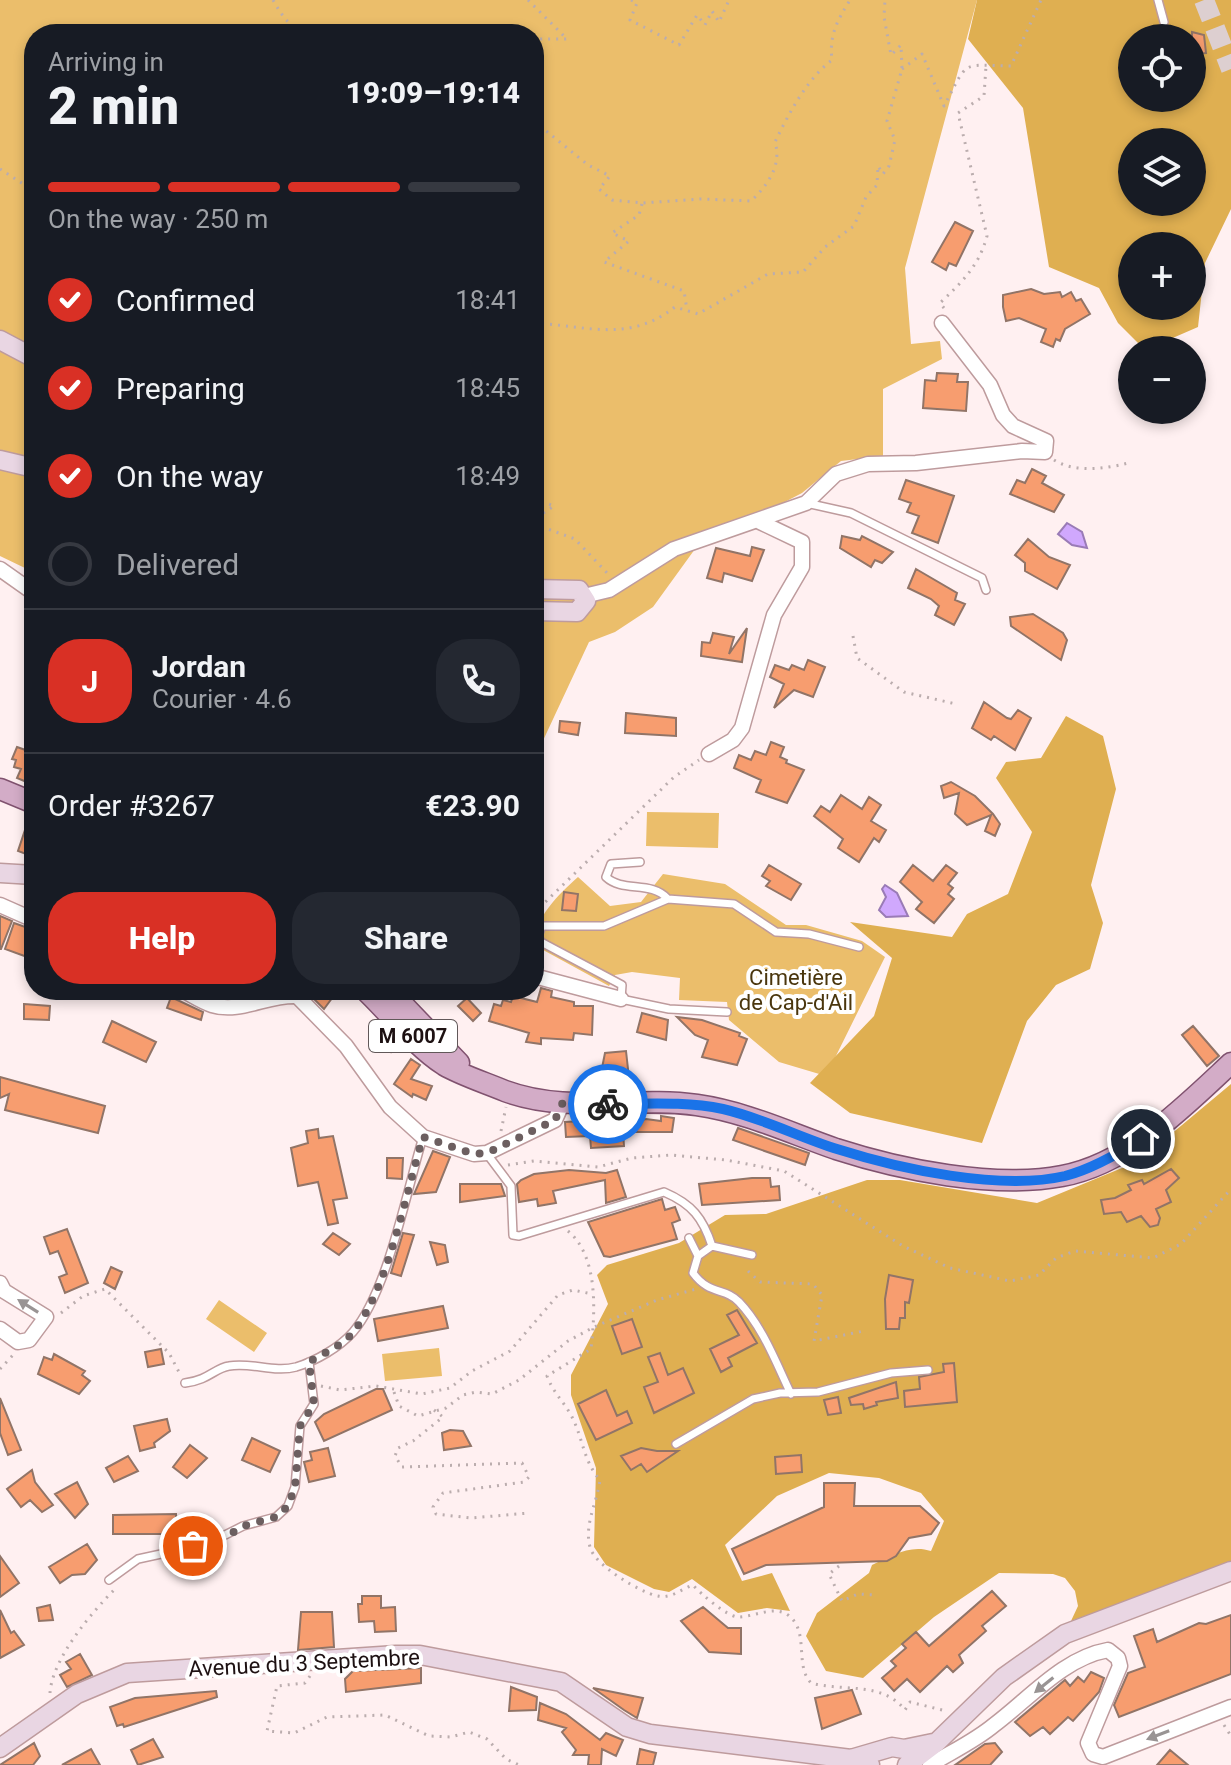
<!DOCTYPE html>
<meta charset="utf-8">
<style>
:root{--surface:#171b24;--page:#242831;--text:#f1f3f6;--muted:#9ea1a6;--line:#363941;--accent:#d93025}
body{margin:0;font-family:Roboto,sans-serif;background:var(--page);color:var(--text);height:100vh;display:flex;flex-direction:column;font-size:30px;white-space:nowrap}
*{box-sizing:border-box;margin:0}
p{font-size:26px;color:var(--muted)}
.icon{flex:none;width:44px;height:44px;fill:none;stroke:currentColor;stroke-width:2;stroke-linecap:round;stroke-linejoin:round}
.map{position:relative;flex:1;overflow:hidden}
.drawer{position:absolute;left:24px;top:24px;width:520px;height:976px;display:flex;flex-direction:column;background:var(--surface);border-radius:32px;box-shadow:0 4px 12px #0003}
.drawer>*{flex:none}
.buttons{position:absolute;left:1118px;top:24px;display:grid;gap:16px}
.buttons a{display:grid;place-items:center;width:88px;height:88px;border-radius:50%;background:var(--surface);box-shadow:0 4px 12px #0003;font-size:40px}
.pin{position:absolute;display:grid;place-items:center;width:68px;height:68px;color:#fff;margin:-34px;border:4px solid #fff;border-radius:50%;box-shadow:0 2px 8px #0007}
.courier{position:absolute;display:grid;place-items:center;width:80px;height:80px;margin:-40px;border:6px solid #1a73e8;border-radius:50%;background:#fff;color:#222;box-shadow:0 2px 10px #0007}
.head em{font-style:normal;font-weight:800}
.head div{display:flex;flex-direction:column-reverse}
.head{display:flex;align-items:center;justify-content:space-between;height:136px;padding:0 24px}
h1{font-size:52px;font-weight:800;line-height:60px}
.bar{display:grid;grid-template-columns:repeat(4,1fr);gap:12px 8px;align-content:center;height:96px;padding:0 24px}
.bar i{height:10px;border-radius:6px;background:var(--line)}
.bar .current{background:var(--accent)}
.bar p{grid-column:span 4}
.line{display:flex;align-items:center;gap:20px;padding:0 24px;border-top:2px solid var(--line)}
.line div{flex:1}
.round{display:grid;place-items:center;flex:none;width:84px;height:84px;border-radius:32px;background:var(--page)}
ol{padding:0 24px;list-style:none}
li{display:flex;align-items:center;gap:24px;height:88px}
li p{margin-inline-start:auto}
li .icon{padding:8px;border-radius:50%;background:var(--accent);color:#fff;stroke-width:4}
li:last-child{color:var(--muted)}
li i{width:44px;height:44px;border:4px solid var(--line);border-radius:50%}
.button{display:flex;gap:16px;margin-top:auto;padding:16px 24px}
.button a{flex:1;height:92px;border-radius:32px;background:var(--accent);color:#fff;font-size:32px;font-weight:800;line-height:92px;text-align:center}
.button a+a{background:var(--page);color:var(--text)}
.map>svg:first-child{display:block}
.green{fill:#ebbe6b}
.forest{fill:#dfaf51;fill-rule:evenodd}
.water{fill:#d0a8fd;stroke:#9a7bb6;stroke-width:2}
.building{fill:#f79d6f;stroke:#917467;stroke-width:2}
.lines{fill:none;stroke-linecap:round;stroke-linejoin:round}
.primary-tunnel{stroke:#ddcfd0;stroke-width:20;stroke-dasharray:20 10;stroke-linecap:butt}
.lane-casing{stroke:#be9b9d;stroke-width:10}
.street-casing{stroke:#be9b9d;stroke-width:17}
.secondary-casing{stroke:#be9b9d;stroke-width:21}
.primary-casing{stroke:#80526f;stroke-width:23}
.path{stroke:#bbadae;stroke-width:3;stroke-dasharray:2 6;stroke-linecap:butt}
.lane{stroke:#fff;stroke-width:7}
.street{stroke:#fff;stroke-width:14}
.secondary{stroke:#e9d6e3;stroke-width:18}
.primary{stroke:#d3acc7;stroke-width:20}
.oneway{fill:#999494}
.done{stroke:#6c5f60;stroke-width:8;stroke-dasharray:0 14.4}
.route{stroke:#1a73e8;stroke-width:10}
.labels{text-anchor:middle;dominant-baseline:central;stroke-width:8;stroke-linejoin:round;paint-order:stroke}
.shield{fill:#fff;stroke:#615859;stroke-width:2}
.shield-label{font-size:20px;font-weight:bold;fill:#1d1112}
.park-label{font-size:22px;fill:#4a360d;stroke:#fff}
.street-label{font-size:22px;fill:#1d1112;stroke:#fff}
</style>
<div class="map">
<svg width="1231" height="1765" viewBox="0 0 1231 1765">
<rect width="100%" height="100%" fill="#fff0f1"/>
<path class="green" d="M0 0H977L905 268 911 344 940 341 942 359 883 389V456L841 461 802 493 695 549 653 607 615 632 589 642 540 747 534 752V34H34V560L27 569 0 556Z
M647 812 719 813 718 848 646 846Z
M663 874 725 884 786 925H806L862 941 885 957 826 1076 779 1062 729 1020 727 1002 679 1000 680 978 632 972 615 975 609 986 534 945C534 918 559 894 578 877L610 906 641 902Z
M219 1300 267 1333 254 1352 206 1319Z
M439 1348 442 1376 385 1381 382 1354Z"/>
<path class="forest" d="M977 0H1231V209L1205 263 1198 327 1145 350 1118 323 1099 288 1049 267 1023 108 968 39ZM1132 38H1192V98H1132ZM1132 142H1192V202H1132ZM1132 246H1192V306H1132Z
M1066 716 1103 736 1116 789 1091 885 1103 923 1090 969 1056 985 1027 1021 982 1143 850 1113 810 1083 874 1016 892 958 850 922 952 937 967 914 1008 894 1032 832 996 778 1006 762 1041 758Z
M1231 1084V1564L1071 1621 1078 1606 1075 1591 1065 1578 1053 1574 999 1573 934 1617 863 1678 826 1671 806 1636 817 1613 869 1573 872 1565C891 1556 910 1544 931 1551L944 1521 921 1493 879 1478 829 1473 777 1496 725 1545 742 1581 772 1573 790 1611 767 1608 738 1613 692 1579 669 1592 654 1589 606 1565 594 1547 596 1468 571 1395V1375L608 1304 597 1275 607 1265 679 1243 725 1215 766 1214 867 1180H900L1037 1203 1139 1161Z"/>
<path class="water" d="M1067 523 1082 532 1087 548 1072 545 1058 534Z
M885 885 897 893 908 916 886 917 879 910 886 897 882 889Z"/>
<path class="building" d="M1192 32 1204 35 1206 53 1192 54Z
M955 222 973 231 956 266 949 263 946 270 932 262Z
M1031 289 1044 294 1060 292 1062 297 1071 292 1076 301 1081 299 1090 314 1065 329 1060 341 1056 339 1053 347 1041 342 1046 329 1019 318 1006 321 1003 307V295Z
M937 373 958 374 957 382H968L966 411 923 408 925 380 936 381Z
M1032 469 1046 476 1042 483 1064 495 1054 512 1010 494 1017 480 1025 483Z
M906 480 954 496 938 543 912 533 919 516 907 512 911 503 899 499Z
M842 536 860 540 862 536 893 552 882 563 875 560 871 567 840 548Z
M1028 539 1049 557 1070 565 1057 589 1025 571V563L1015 555Z
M752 547 764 550 752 581 724 573 722 582 707 578 716 548 750 556Z
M916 569 957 593 955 600 965 604 954 625 935 615 939 606 931 599 908 588Z
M1033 614 1063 633 1067 640 1061 660 1011 626 1010 617Z
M747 628 742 662 701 656 702 642 710 643 713 633 734 637 729 654Z
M808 660 825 667 813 697 794 690 774 708 784 684 770 677 775 665 789 670 792 665 804 670Z
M984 702 1007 718 1011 719 1018 710 1031 718 1015 750 994 736 991 740 972 728Z
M626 713 676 718V736L625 733Z
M560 721 580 723 578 735 559 732Z
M771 742 784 747 780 757 787 760 786 763 804 770 787 803 756 792 761 780 734 768 739 755 751 760 755 751 766 755Z
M17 747 34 753 29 783 17 778 21 769 14 767 16 760 12 759Z
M951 782 975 796 993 814 1000 824 995 836 985 831 991 815 967 825 955 814 959 793 944 798 941 786Z
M841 795 862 809 869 797 881 805 871 821 886 830 879 842 874 838 859 862 838 848 843 839 814 816 821 806 830 812Z
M30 815 34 816V857L18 851Z
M769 865 801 884 791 900 766 886 770 881 762 876Z
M913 865 933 881 946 865 957 873 948 884 953 888 948 894 954 899 934 923 916 909 922 902 900 882Z
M564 892 578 894 576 911 562 910Z
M0 916 12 921 1 949H0Z
M14 923 31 929 28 935 34 937V954L30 958 5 949Z
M541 988 552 991 551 997 574 1002V1006H593L592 1035 574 1033 573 1040 541 1038V1044L526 1042 529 1033 489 1021 494 1004 501 1006 503 1000 511 1002 513 996 537 1002Z
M319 990H338L324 1009 312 997Z
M171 997 203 1012 201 1020 167 1008Z
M467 998 481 1013 473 1021 458 1006Z
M24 1004 50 1006 49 1020 24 1019Z
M642 1013 668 1020 666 1040 637 1032Z
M677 1017 702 1020 740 1033 739 1036 747 1039 737 1065 702 1057 708 1040 695 1035Z
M112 1021 156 1042 146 1062 103 1042Z
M381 1025 399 1043 391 1052 372 1035Z
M1193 1026 1219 1056 1207 1066 1182 1035Z
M626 1051 629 1078 599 1083 605 1053Z
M411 1059 420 1065 411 1079 432 1086 426 1100 413 1094 412 1097 394 1084Z
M0 1077 105 1106 98 1133 5 1110 9 1094 0 1098Z
M661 1116 674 1118 672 1132H623L624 1146 591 1148 590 1136 566 1137 565 1122 622 1119V1125L646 1119 661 1121Z
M738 1128 809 1153 805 1165 733 1140Z
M318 1129 319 1138 333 1136 347 1198 333 1200 338 1223 328 1225 318 1182 298 1186 291 1148 308 1143 306 1131Z
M433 1151 450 1157 436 1192 414 1194Z
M387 1158H403L402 1179 387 1178Z
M1171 1169 1179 1178 1166 1190 1171 1202 1156 1209 1160 1218 1158 1225 1150 1227 1141 1216 1127 1222 1121 1212 1104 1214 1101 1200 1115 1198 1131 1190 1128 1185 1142 1180 1144 1184Z
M569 1170 606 1173 617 1170 626 1197 606 1203 605 1180 553 1191 556 1203 538 1206 537 1199 519 1202 517 1184 521 1180 534 1174Z
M752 1178H770L771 1187 779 1186 780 1200 702 1205 699 1184Z
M460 1184H501L505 1196 460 1202Z
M662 1199 665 1210 675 1207 680 1220 672 1223 677 1239 610 1257 604 1256 588 1222Z
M67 1229 88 1283 65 1293 59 1277 67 1274 58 1251 50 1254 44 1237Z
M333 1233 350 1244 339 1255 323 1244Z
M403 1233 414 1235 401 1276 391 1273Z
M430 1242 445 1245 448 1262 437 1265Z
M111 1267 122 1272 115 1289 104 1283Z
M889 1275 913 1280 909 1303 905 1302V1318H900L899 1329H886L885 1299Z
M443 1306 448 1328 378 1341 374 1319Z
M737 1310 757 1343 728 1358 732 1366 721 1372 710 1349 739 1335 727 1315Z
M632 1319 642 1347 622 1354 612 1326Z
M161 1349 164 1364 148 1367 145 1352Z
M660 1353 668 1375 683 1368 694 1393 654 1413 644 1387 658 1382 648 1357Z
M54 1354 85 1371 82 1375 90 1381 79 1394 38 1374 44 1357 52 1360Z
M954 1363 957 1402 905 1407 904 1391 920 1389 919 1377 944 1372 943 1364Z
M896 1382 898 1398 876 1402 877 1405 864 1409 863 1404 851 1405 849 1398Z
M376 1389H383L392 1410 324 1441 315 1422 324 1414Z
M606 1390 617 1416 627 1411 632 1423 596 1440 578 1404Z
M838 1397 841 1413 828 1415 824 1400Z
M0 1398 21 1450 8 1455 0 1433Z
M167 1419 170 1431 154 1443 155 1447 140 1451 134 1426Z
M450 1430 463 1431 471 1446 444 1450 442 1433Z
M252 1438 280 1451 270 1472 242 1460Z
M190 1445 207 1458 187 1478 173 1467Z
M328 1448 335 1476 309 1482 304 1462 312 1460 310 1452Z
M641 1448 657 1451H678L647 1472 641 1464 631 1470 621 1456Z
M801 1455 802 1472 776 1474 775 1457Z
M128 1456 138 1471 114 1482 106 1468Z
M32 1470 35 1482 53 1505 42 1512 30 1500 21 1507 7 1489Z
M77 1482 88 1504 75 1518 55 1494Z
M824 1483H855L854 1506H920L939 1523 931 1534 909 1538 896 1556 887 1561 766 1565 744 1574 732 1549 824 1507Z
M176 1514 177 1534H113V1515Z
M87 1544 97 1560 85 1574 72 1575 60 1583 49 1567Z
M0 1556 19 1583 0 1597Z
M992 1591 1006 1606 982 1626 986 1631 959 1655 963 1663 953 1672 947 1666 920 1692 907 1679 894 1691 882 1678 896 1666 891 1661 906 1648 902 1644 916 1632 929 1646Z
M362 1596H381V1608L395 1607 396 1631 375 1632 374 1621 359 1622 358 1604H362Z
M50 1605 53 1620 39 1621 37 1608Z
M703 1607 728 1628H741V1654L709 1652 681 1621Z
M0 1610 11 1633 14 1631 24 1645 0 1658Z
M301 1612H332L334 1647 298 1650Z
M1231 1615V1674L1119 1717 1114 1705 1128 1673 1145 1667 1134 1636 1153 1629 1157 1642 1199 1623 1206 1624Z
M80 1654 92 1675 67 1687 60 1675 71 1669 66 1662Z
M421 1668V1683L346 1692 345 1679 353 1671Z
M1091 1672 1104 1678 1099 1692 1073 1721 1068 1717 1050 1734 1043 1727 1030 1736 1015 1722 1065 1680 1070 1686 1078 1677 1084 1682Z
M511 1687 537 1697 536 1710 509 1711Z
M593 1688 643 1698 637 1718 624 1710Z
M852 1690 861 1714 822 1729 815 1698Z
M216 1691 217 1697 124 1727 123 1724 117 1726 110 1707 135 1698Z
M540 1703 566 1714 600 1740 606 1733 623 1740 616 1756 602 1749 601 1765H588L589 1755H573L576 1750 562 1732 566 1728 538 1720Z
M153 1739 163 1757 138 1765 131 1750Z
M34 1743 40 1756 33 1765H0Z
M995 1743 1002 1752 990 1765H955L985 1744Z
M91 1749 100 1765H62Z
M640 1749 656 1753 653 1765H637Z
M1170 1750 1188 1765H1157Z"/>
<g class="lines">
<path class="primary-tunnel" d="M1204 0 1231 69"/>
<g class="lane-casing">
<path id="lane" d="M1158 0 1164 22
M806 503 851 513 982 578 986 590
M640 862 611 864 606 877C623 893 651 880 668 899L734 904 776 932 809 934 859 947
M668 899 604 926H542L538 936 541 942 622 985 621 999 669 1009 727 1012
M487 1154 511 1186 513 1235 519 1236 664 1192C692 1204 703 1218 712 1246L698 1256 693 1273C710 1296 725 1287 739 1302 763 1327 776 1363 791 1394
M689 1238 698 1256
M712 1246 752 1255
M185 1383C209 1380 215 1368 229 1366 252 1362 274 1373 296 1367 316 1361 340 1347 353 1332 388 1291 407 1189 423 1137
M676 1444 753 1399 780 1393 818 1392 891 1373 928 1370
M109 1580 138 1559 207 1544 243 1526 276 1517 288 1506 295 1487 300 1426 314 1404 309 1362"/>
</g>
<g class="street-casing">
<path id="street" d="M0 569 34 593
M584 596 609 590 674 549 806 503 836 474 868 464 916 463 1022 451 1045 452 1046 441 1013 426 1003 415 990 385 942 323
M709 754 733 740 742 728 774 615 802 567V542L760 522
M0 905 34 920
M534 976 621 999
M182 990C192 995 202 1002 212 1005 240 1014 269 994 297 996L346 1046 390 1107 423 1137 474 1154 487 1153 555 1120 563 1102
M473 990H487
M0 1283 4 1291 46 1317 29 1340 18 1342 0 1329
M930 1765C951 1752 975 1741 994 1725 1029 1699 1063 1658 1108 1650L1118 1658 1120 1666 1088 1743 1093 1754 1103 1757 1231 1707"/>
</g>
<g class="secondary-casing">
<path id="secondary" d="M0 340 34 358
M0 460 34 468
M534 589 579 590 586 601 577 612 534 611
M0 873 34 875
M0 1748 77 1694 127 1673 396 1655H420L561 1682 627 1727 650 1734 851 1759 870 1765
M851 1759 892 1747 904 1749 933 1743
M907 1765 937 1742 1004 1677 1065 1634 1231 1571"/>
</g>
<g class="primary-casing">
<path id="primary" d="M0 789 34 803
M365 990C390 1014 415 1046 444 1065 461 1075 486 1083 505 1091 567 1114 634 1096 697 1105 746 1112 790 1133 836 1149 901 1170 994 1189 1062 1176 1128 1164 1184 1107 1231 1063
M389 990 459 1063"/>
</g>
<path class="path" d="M273 0C283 18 292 31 314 34
M528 0 567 39H534
M631 0 637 3 630 20 679 45 697 15 705 25 712 11 719 22 729 0
M902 69 922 54 944 106C969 59 960 65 1011 66L1041 0
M534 121 588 165 610 176 599 189 612 200 642 203 701 199 751 201C768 185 782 165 775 142 789 113 807 79 832 60 829 35 837 21 850 0
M0 169 34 191
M642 204 639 215 612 233 629 241 604 262 684 291 687 310
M944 308 940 303C962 282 979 266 987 236L958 113 984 96 986 66
M534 323C588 326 629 343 675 307L698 314 768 274 803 272 825 247 854 226 866 197 877 185 878 166 883 174 889 166 895 140 887 121 902 69 901 45 891 55 884 17 885 0
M1054 460C1075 473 1105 469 1128 463
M534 499 554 506 534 519
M534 524 575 539 609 575
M853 636 857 658 904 692 956 704
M534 913 674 777 699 760
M501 1131 506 1107
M508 1165 534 1161 598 1167 632 1158 671 1155 726 1160 784 1171 903 1246 950 1268 1010 1281 1039 1275 1056 1258 1075 1251 1153 1258 1181 1244 1231 1189
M568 1231C599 1257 595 1313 591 1349L547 1376C553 1392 563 1401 571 1415 583 1437 583 1461 600 1480 597 1503 584 1524 590 1547 594 1565 641 1593 658 1596 671 1599 681 1589 693 1585 701 1594 726 1616 738 1617 754 1617 774 1605 788 1615 810 1631 794 1665 811 1683 844 1692 882 1681 905 1710L910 1702 946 1711
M748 1271 760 1282 813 1284 822 1295 814 1341 864 1331
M61 1313 83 1296 105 1289 169 1353 180 1374
M0 1369 14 1354
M321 1386 340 1390 376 1386 422 1394 450 1388 472 1371 510 1351 558 1295 573 1290 592 1294
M394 1392 399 1406 418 1416 446 1408 463 1395 476 1392 492 1394 519 1380 568 1341 594 1327 657 1300 696 1289
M434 1410 443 1417 413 1441 398 1448 395 1456 402 1467 522 1463 529 1477 524 1482 443 1493 433 1507 436 1514 471 1518 529 1513
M839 1566 829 1574 842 1601 858 1594 876 1595
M310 1676 305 1683 277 1686 267 1731 294 1733 327 1717 385 1715 429 1736 451 1737 469 1732 487 1739 506 1759 519 1765
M50 1693C52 1659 92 1612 115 1589
M1224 1725 1231 1736"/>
<use href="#lane" class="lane"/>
<use href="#street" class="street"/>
<use href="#secondary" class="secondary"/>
<use href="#primary" class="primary"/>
</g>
<defs><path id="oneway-solid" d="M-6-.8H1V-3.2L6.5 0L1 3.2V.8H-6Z" transform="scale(2)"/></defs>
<g class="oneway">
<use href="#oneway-solid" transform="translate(28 1306) rotate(-148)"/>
<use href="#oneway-solid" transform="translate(1044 1685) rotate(141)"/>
<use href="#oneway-solid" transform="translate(1158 1735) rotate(159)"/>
</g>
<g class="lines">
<path class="done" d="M193 1546 227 1536 243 1526 276 1517 288 1506 295 1487 300 1426 314 1404 309 1362C324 1353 344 1345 355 1330 389 1284 406 1193 423 1137L474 1154 487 1153 555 1120 563 1102 608 1104"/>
<path class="route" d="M608 1104C646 1104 685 1101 723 1109 762 1118 799 1137 837 1149 900 1169 1000 1191 1065 1176 1092 1169 1118 1154 1141 1139"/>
</g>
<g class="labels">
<rect class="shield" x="369" y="1020" width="88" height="32" rx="6"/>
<g class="shield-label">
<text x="413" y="1036">M 6007</text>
</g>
<g class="park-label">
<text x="796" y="977">Cimetière<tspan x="796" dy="25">de Cap-d'Ail</tspan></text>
</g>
<g class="street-label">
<text transform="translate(304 1663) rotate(-3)">Avenue du 3 Septembre</text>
</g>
</g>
</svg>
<div class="buttons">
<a><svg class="icon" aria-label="locate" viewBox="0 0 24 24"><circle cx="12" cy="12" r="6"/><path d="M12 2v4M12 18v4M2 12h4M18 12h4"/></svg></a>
<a><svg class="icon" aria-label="layers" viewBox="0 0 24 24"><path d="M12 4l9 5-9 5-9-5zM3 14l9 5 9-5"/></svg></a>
<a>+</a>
<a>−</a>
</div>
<div class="pin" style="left:193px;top:1546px;background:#ea580c"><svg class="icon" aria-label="bag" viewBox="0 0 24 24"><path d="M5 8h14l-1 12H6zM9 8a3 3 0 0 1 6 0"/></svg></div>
<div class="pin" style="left:1141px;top:1139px;background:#1f2937"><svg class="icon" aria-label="home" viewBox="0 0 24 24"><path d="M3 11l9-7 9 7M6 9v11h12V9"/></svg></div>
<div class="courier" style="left:608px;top:1104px"><svg class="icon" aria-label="bike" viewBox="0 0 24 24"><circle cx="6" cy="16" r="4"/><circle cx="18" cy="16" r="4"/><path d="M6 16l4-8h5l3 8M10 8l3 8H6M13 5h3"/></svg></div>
<section class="drawer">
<div class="head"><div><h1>2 min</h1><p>Arriving in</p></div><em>19:09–19:14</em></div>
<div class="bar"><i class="current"></i><i class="current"></i><i class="current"></i><i></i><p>On the way · 250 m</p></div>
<ol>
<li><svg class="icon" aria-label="check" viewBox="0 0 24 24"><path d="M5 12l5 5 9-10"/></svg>Confirmed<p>18:41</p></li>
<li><svg class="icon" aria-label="check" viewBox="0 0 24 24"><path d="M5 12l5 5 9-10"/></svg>Preparing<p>18:45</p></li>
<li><svg class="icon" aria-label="check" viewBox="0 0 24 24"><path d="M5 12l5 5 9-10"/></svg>On the way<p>18:49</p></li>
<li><i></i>Delivered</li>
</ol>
<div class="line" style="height:144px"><b class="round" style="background:var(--accent);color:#fff">J</b><div><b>Jordan</b><p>Courier · 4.6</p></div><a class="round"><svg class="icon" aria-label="phone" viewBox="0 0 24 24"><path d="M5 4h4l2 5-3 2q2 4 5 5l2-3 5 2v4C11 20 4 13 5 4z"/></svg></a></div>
<div class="line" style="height:104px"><div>Order #3267</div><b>€23.90</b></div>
<div class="button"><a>Help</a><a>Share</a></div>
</section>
</div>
